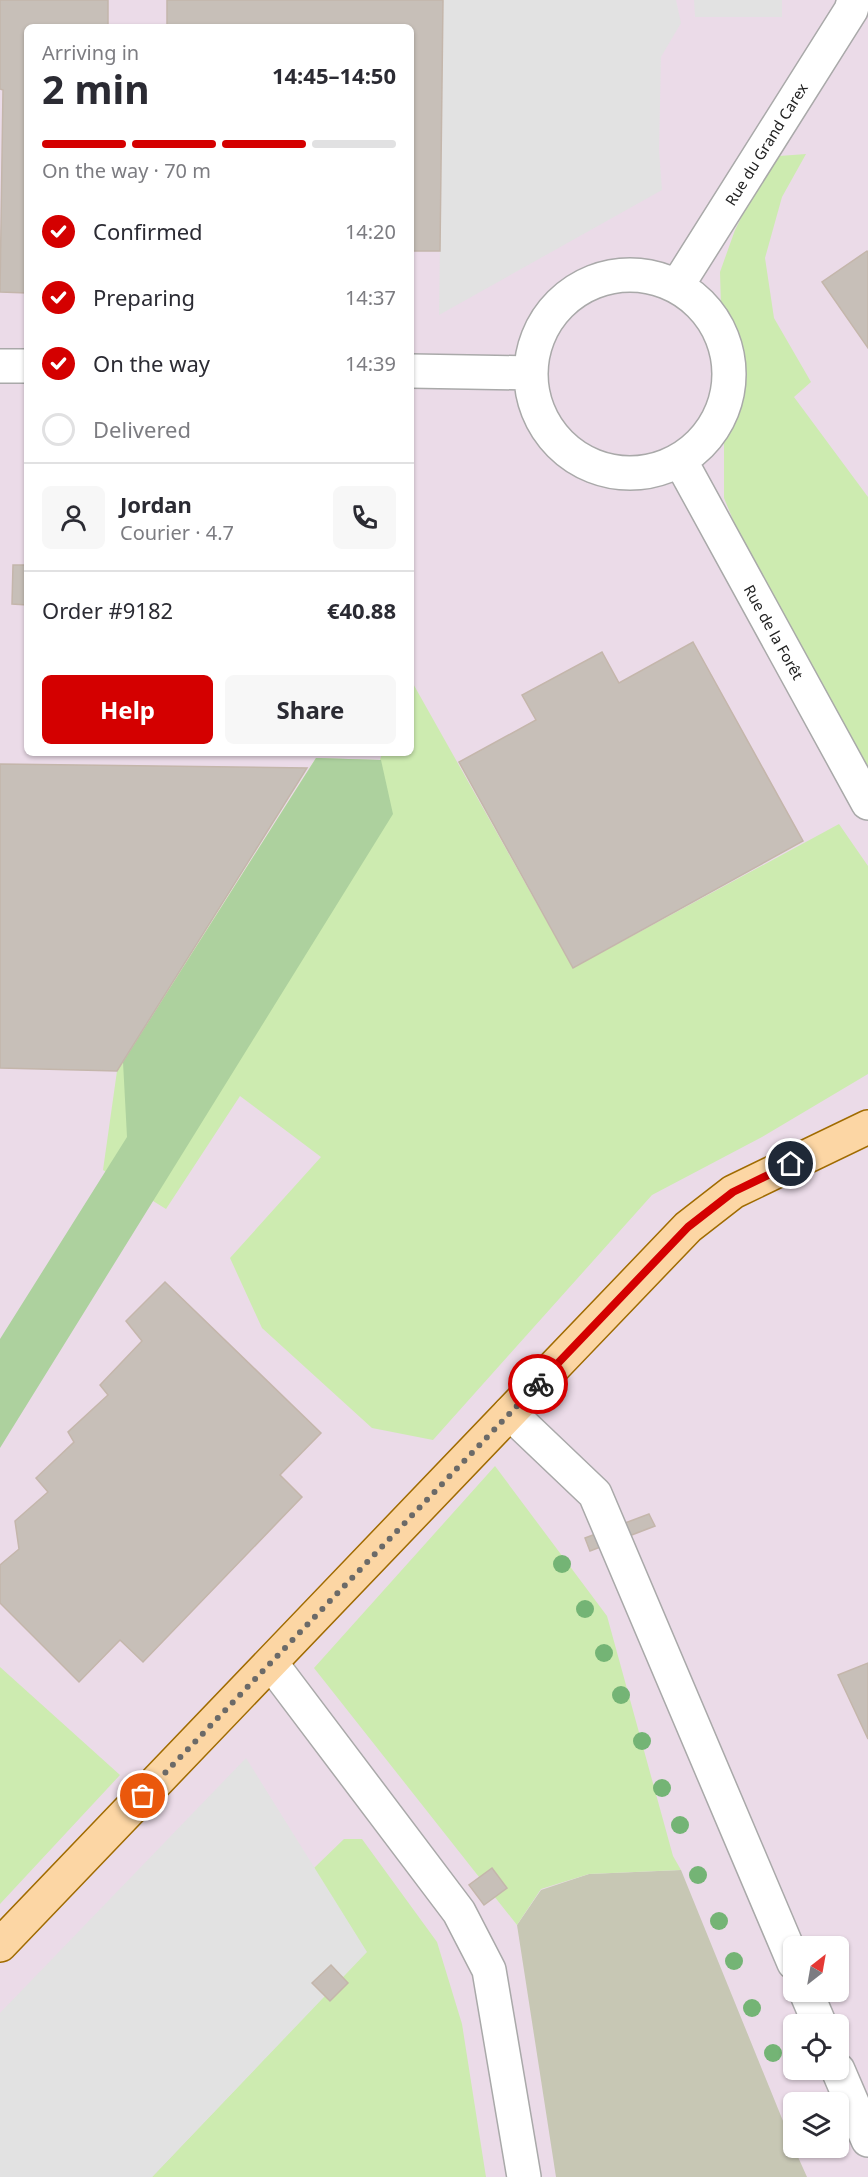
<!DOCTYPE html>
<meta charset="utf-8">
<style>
:root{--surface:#fff;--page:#f7f7f7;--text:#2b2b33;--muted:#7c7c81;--line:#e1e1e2;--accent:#d40000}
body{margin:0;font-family:"Noto Sans",sans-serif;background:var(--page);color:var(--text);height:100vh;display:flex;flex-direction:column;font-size:22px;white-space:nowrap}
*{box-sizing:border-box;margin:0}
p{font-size:20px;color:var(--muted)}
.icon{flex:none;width:33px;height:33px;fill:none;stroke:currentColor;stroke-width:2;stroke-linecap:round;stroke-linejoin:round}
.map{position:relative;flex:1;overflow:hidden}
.side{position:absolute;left:24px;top:24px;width:390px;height:732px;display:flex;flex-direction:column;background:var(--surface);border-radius:9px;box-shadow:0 2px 4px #0004}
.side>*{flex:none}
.needle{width:39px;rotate:31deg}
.tools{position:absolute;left:783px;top:1936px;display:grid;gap:12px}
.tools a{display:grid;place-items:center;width:66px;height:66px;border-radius:9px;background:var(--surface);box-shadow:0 2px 4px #0004;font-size:30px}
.pin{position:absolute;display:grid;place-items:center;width:51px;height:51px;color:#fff;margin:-26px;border:3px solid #fff;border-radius:50%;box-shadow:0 2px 6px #0007}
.courier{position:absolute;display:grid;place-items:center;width:60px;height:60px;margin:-30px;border:4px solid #d40000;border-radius:50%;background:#fff;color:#222;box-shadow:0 2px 8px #0007}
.summary em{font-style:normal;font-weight:700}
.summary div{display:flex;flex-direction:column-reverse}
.summary{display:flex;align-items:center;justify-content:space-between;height:102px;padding:0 18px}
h1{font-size:39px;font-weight:700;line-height:45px}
.bar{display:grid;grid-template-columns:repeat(4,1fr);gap:9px 6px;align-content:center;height:72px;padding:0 18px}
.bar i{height:8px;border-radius:4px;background:var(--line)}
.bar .current{background:var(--accent)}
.bar p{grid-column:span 4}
.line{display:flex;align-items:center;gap:15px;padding:0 18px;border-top:2px solid var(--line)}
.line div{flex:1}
.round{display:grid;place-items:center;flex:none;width:63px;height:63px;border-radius:9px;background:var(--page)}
ol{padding:0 18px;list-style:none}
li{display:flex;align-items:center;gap:18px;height:66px}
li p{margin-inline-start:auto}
li .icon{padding:6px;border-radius:50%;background:var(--accent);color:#fff;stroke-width:4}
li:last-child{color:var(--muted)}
li i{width:33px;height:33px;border:3px solid var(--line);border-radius:50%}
.cta{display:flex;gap:12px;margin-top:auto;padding:12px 18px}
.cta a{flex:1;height:69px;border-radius:9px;background:var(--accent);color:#fff;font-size:24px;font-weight:700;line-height:69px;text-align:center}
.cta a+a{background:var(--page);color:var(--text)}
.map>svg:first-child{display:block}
.industrial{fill:#ebdbe8;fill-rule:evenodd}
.construction{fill:#c7c7b4}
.grass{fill:#cdebb0}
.forest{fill:#add19e}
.parking{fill:#e2e2e2}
.building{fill:#c7bfb8;stroke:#c4b6ab;stroke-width:1.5}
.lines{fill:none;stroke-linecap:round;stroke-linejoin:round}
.minor-casing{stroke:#a9a9a9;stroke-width:36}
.major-casing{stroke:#a06b00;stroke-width:36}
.minor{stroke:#fff;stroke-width:33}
.major{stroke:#fcd6a4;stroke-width:33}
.tree{fill:#74b475}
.done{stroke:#6b6a68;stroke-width:6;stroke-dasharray:0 10.8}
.route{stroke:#d40000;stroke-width:8}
.labels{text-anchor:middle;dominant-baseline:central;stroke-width:5;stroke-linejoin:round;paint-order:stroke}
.street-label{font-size:15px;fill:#222;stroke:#fff}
</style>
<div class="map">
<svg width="868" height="2177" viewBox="0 0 868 2177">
<rect width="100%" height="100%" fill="#f2efe9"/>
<path class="industrial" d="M0 0H868V2177H0ZM27 27H411V753H27ZM794 1947H838V1992H794ZM794 2025H838V2070H794ZM794 2103H838V2148H794Z"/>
<path class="construction" d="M681 1870 794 2148 807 2177H556L517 1925 541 1890 589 1874Z"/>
<path class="grass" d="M806 154 782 197 765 258 774 318 811 382 794 397 868 497V777L757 578 724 498V443L738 392 735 354 721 307 720 272 735 230 757 186 779 156Z
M411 680 573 968 839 824 868 866V1074L762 1137 652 1195 433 1440 372 1428 262 1328 230 1258 321 1157 240 1096 166 1209 103 1170 117 1071 316 758 380 760 382 753H411Z
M495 1466 607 1616 673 1856 681 1870 589 1874 541 1889 517 1925 314 1668Z
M0 1667 120 1775 0 1904Z
M344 1839H362L437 1942 462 2024 486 2177H152L366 1952 314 1868Z"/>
<path class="forest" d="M316 758 381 760 393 814 0 1448V1339L127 1137 123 1062Z"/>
<path class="parking" d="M443 0H676L681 23 661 57 659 150 662 190 439 315Z
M694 0H782V17H695Z
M246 1758 367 1952 152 2177H0V2013Z"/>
<path class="building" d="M0 0H108V27H27V293L0 292 3 90 0 89Z
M167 0H443L440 251H411V27H167Z
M867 251 868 253V348L822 282Z
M13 565H27V605L12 604Z
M693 642 803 841 573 968 459 762 536 720 522 695 602 652 619 683Z
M0 764 307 768 117 1071 0 1068Z
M165 1282 321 1433 280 1475 302 1497 143 1662 120 1640 79 1682 0 1603V1565L19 1549 15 1521 48 1492 36 1478 74 1442 68 1432 108 1395 100 1385 142 1341 126 1321Z
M649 1514 655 1526 590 1551 585 1538Z
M868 1663V1739L838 1675Z
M492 1868 507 1888 484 1905 469 1885Z
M331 1965 348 1983 330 2001 312 1983Z"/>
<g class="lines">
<g class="minor-casing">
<path id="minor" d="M531 374a99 99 0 1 1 198 0a99 99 0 1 1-198 0Z
M677 286 851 10 854 0
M0 366H27
M411 371 531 373
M680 460 868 803
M510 1413 595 1494 794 1963
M271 1663 459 1912 489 1970 524 2177
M806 1992 820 2025
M838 2070 868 2140"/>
</g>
<g class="major-casing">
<path id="major" d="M0 1945 688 1227 733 1192 868 1127"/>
</g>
<use href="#minor" class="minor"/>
<use href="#major" class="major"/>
</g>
<g class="tree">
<circle cx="562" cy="1564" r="9"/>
<circle cx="585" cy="1609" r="9"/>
<circle cx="604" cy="1653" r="9"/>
<circle cx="621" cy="1695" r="9"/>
<circle cx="642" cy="1741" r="9"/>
<circle cx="662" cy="1788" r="9"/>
<circle cx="680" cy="1825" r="9"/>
<circle cx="698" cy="1875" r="9"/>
<circle cx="719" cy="1921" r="9"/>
<circle cx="734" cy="1961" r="9"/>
<circle cx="752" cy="2008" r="9"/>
<circle cx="773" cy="2053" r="9"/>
</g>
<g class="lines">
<path class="done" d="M143 1796 538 1384"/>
<path class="route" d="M538 1384 688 1227 733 1192 791 1164"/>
</g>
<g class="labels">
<g class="street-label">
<text transform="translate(766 144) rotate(-58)">Rue du Grand Carex</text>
<text transform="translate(774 632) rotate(61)">Rue de la Forêt</text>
</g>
</g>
</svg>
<div class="tools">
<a><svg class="needle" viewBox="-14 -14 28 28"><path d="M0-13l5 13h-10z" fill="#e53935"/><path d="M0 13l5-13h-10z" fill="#7c7c81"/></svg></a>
<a><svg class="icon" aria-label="locate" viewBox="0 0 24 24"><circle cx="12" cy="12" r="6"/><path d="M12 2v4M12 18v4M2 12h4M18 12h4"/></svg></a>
<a><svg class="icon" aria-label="layers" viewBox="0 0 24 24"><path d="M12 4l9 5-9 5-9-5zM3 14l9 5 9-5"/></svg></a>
</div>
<div class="pin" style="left:143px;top:1796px;background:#ea580c"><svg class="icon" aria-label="bag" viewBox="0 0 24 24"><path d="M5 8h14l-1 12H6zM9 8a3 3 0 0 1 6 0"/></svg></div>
<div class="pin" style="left:791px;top:1164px;background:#1f2937"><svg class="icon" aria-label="home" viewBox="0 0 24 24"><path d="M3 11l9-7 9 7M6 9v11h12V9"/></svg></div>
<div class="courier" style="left:538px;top:1384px"><svg class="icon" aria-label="bike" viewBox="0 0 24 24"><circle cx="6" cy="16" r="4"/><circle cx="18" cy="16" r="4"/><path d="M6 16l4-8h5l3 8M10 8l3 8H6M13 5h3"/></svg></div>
<section class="side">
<div class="summary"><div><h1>2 min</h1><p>Arriving in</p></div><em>14:45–14:50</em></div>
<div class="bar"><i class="current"></i><i class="current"></i><i class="current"></i><i></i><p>On the way · 70 m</p></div>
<ol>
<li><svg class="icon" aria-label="check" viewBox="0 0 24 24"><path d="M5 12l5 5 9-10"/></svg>Confirmed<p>14:20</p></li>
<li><svg class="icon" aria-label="check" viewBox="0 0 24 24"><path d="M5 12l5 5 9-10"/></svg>Preparing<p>14:37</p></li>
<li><svg class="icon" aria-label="check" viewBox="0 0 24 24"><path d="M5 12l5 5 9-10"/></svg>On the way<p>14:39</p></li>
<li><i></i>Delivered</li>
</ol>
<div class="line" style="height:108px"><a class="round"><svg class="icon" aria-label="person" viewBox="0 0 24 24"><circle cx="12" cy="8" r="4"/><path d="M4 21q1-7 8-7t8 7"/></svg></a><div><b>Jordan</b><p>Courier · 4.7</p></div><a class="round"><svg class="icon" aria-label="phone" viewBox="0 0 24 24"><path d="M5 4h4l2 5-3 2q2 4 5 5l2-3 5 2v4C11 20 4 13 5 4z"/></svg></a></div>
<div class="line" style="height:78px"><div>Order #9182</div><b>€40.88</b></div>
<div class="cta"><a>Help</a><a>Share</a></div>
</section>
</div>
